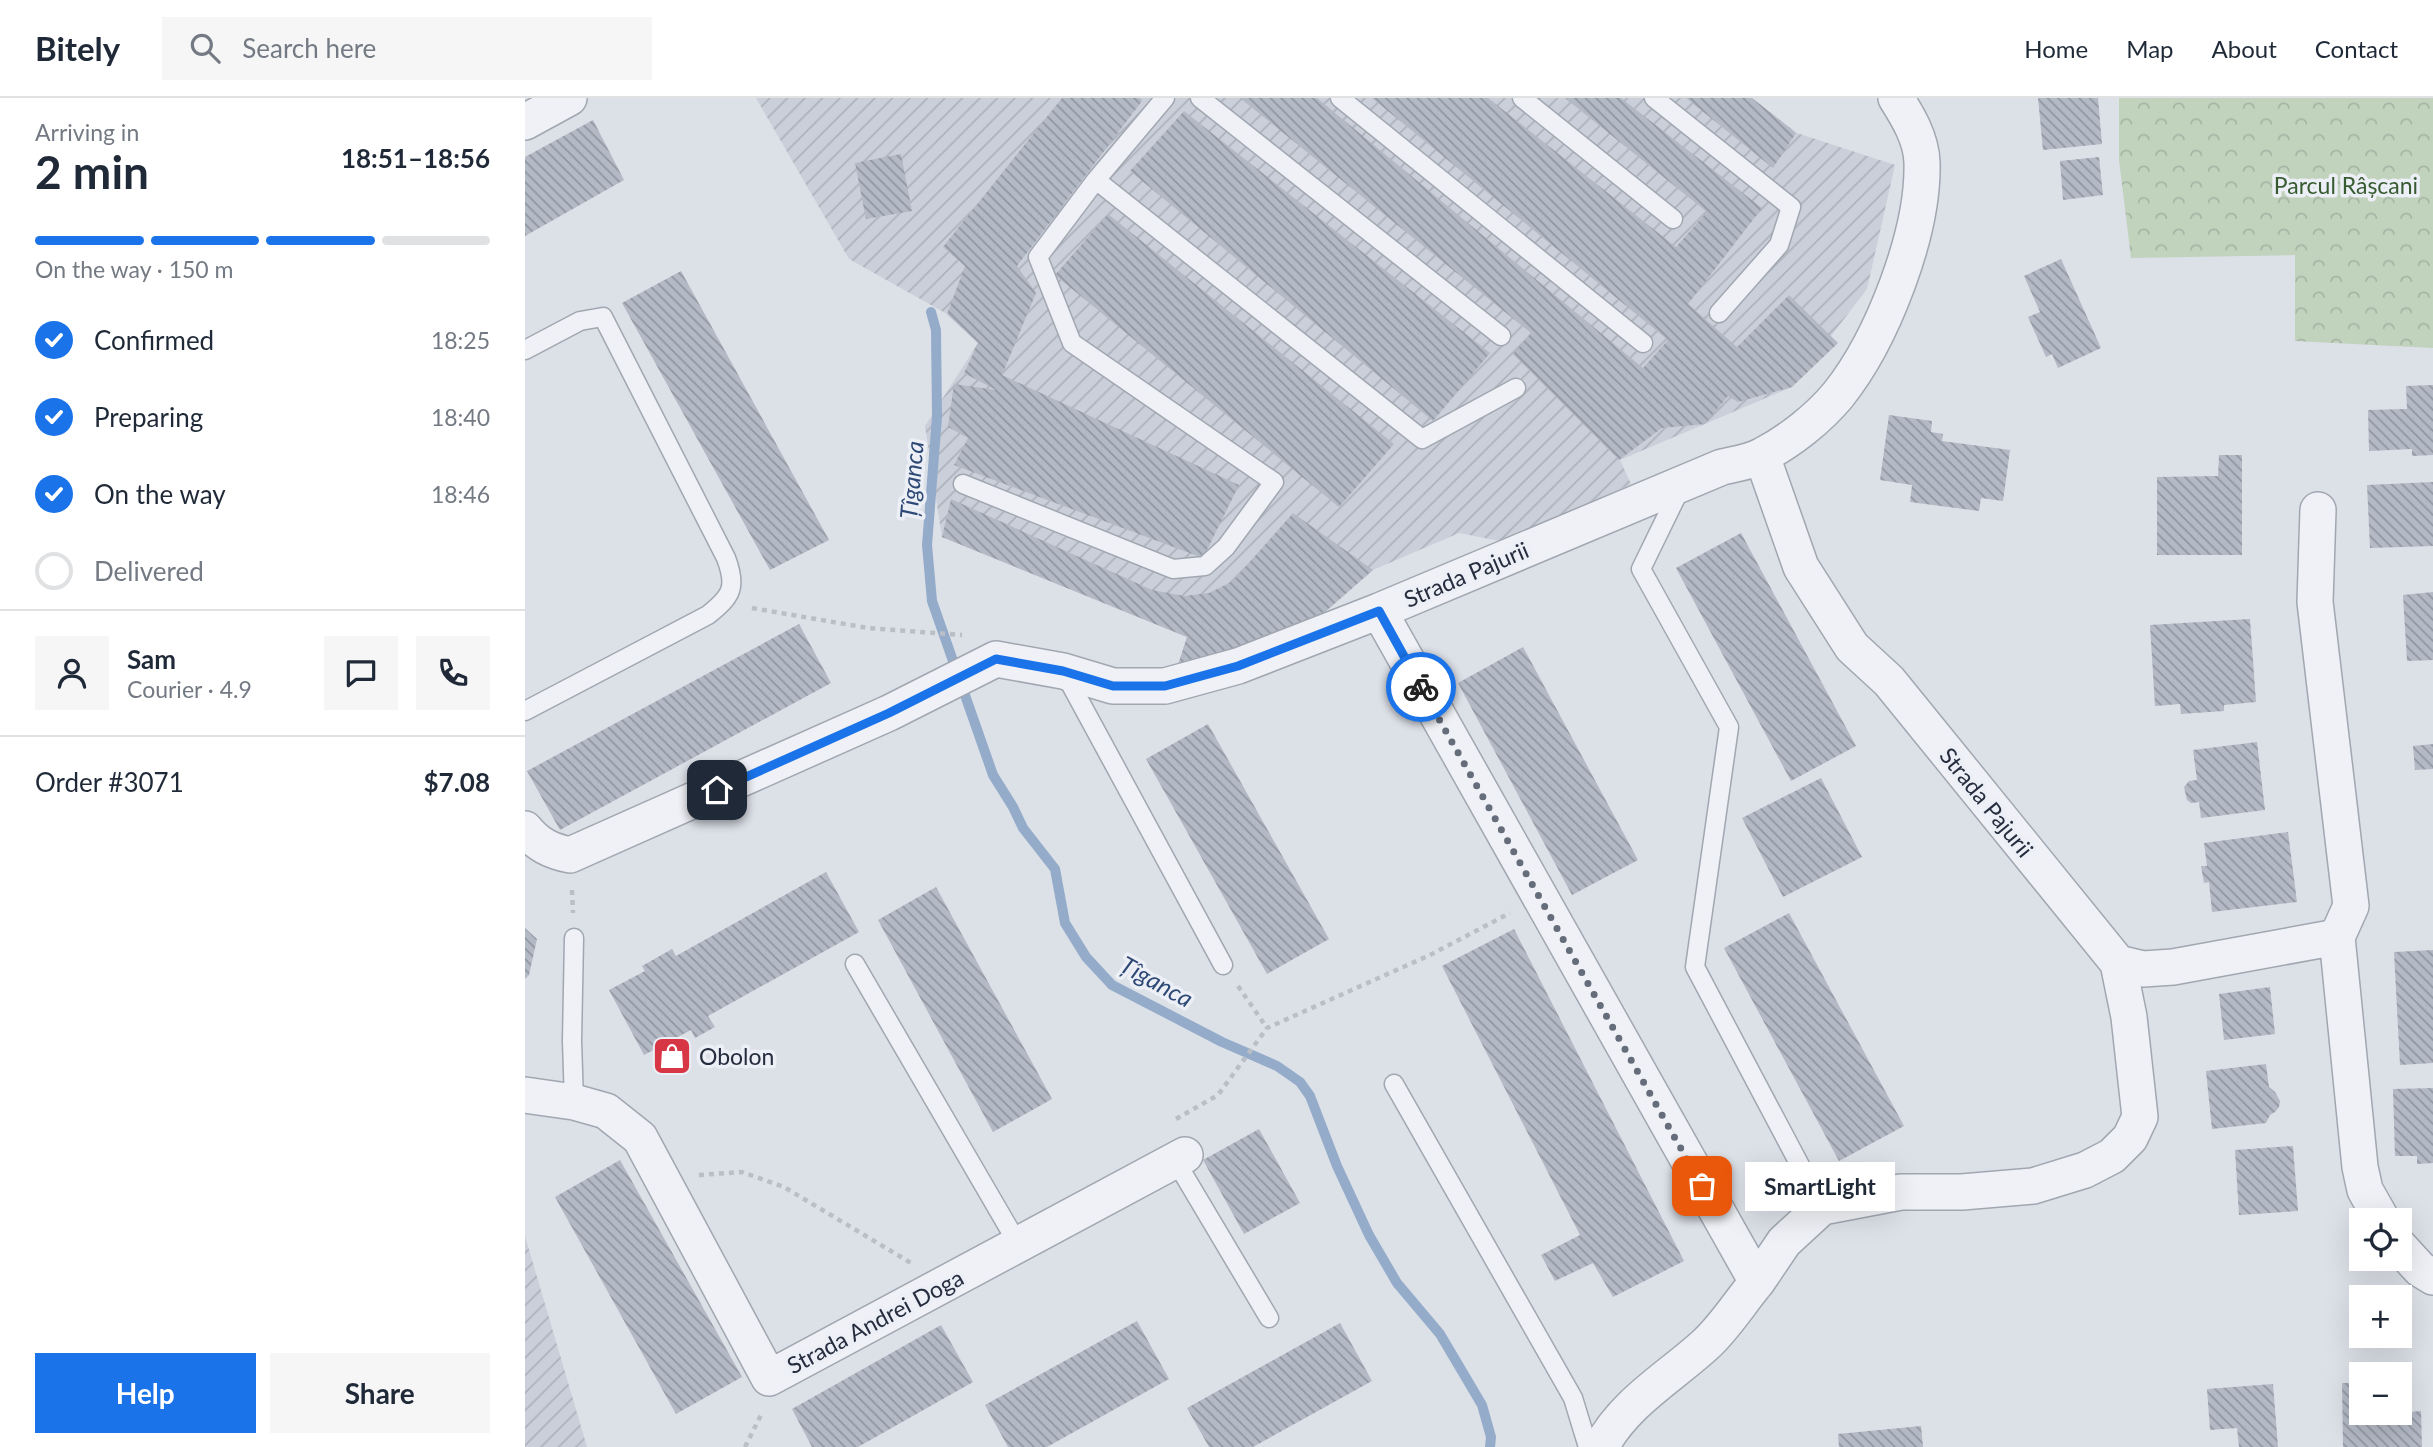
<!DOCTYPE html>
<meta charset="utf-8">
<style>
:root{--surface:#fff;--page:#f6f6f7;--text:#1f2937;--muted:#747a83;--line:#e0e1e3;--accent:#1a73e8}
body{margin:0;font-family:Lato,sans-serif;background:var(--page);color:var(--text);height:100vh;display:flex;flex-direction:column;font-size:26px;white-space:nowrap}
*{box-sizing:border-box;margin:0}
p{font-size:23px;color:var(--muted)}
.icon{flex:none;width:38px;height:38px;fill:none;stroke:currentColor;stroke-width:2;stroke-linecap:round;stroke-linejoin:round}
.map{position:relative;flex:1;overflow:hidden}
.panel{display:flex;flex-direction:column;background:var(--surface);width:525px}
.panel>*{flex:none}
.tools{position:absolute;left:1824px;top:1110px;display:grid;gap:14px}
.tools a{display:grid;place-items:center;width:63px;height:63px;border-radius:0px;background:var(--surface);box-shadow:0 7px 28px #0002;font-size:35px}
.pin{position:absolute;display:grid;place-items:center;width:60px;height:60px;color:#fff;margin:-30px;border-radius:14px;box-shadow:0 4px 10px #0006}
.courier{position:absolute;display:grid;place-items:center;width:70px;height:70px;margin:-35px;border:5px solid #1a73e8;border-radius:50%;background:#fff;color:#222;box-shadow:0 2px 9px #0007}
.bubble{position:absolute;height:49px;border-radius:0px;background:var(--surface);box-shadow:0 7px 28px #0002;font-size:23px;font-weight:700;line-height:49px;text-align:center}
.summary em{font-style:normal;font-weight:700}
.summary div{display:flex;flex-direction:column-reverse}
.summary{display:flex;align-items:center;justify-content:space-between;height:119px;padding:0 35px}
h1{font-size:46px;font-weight:700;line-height:52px}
.bar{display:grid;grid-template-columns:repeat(4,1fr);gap:10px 7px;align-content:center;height:84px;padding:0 35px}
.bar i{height:9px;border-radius:5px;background:var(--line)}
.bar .on{background:var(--accent)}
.bar p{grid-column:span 4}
.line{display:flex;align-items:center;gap:18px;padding:0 35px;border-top:2px solid var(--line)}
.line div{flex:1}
.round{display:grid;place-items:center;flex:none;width:74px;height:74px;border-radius:0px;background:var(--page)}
ol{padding:0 35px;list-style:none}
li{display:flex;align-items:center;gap:21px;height:77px}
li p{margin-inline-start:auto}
li .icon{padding:7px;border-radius:50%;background:var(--accent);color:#fff;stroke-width:4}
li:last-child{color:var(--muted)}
li i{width:38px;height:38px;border:4px solid var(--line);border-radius:50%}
.action{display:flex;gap:14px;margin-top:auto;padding:14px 35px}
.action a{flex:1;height:80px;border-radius:0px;background:var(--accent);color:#fff;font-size:28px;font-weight:700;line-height:80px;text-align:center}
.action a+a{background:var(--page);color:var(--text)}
header{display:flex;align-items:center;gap:42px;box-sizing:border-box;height:98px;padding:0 35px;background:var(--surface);border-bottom:2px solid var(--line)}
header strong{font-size:33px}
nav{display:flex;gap:38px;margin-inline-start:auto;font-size:24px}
.search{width:490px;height:63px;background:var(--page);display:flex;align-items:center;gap:18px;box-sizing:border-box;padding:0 24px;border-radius:0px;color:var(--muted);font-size:26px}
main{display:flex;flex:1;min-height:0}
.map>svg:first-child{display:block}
.industrial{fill:url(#industrial-furrows)}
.forest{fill:url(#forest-crowns)}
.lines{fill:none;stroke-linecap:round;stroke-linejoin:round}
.stream{stroke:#94abca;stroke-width:10}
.building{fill:url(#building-back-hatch)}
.service-casing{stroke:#a1a7b1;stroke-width:21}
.minor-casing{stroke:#a1a7b1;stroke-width:38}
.path{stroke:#babec6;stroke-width:4.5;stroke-dasharray:5 5;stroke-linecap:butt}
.service{stroke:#eff1f6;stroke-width:18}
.minor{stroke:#eff1f6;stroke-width:35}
.done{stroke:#656c7a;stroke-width:7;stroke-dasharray:0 12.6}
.route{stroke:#1a73e8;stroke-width:9}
.labels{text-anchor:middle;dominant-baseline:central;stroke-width:7;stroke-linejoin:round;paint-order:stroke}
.park-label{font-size:23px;fill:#375b31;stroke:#eceff5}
.street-label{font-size:23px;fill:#252d3f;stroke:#eceff5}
.poi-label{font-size:23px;fill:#252d3f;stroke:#eceff5;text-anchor:start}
.water-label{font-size:24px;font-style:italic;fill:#2d4875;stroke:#eceff5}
</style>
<header>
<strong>Bitely</strong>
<div class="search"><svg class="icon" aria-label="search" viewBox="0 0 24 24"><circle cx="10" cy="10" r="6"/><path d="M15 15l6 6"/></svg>Search here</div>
<nav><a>Home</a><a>Map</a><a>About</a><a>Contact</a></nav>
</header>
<main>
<section class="panel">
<div class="summary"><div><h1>2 min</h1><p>Arriving in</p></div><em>18:51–18:56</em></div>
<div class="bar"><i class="on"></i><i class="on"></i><i class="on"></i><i></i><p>On the way · 150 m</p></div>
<ol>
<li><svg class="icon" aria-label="check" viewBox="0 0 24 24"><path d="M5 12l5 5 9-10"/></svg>Confirmed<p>18:25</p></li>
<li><svg class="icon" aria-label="check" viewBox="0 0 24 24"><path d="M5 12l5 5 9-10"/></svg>Preparing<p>18:40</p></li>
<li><svg class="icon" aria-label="check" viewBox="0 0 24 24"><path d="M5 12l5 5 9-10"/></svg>On the way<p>18:46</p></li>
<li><i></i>Delivered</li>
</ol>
<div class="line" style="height:126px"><a class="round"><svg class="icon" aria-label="person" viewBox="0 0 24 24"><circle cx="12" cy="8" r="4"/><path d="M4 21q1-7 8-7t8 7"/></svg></a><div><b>Sam</b><p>Courier · 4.9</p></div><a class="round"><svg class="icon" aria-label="chat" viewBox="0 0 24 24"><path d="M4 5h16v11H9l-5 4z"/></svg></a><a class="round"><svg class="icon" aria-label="phone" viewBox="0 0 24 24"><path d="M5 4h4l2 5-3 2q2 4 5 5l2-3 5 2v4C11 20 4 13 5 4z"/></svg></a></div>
<div class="line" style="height:91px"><div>Order #3071</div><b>$7.08</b></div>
<div class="action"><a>Help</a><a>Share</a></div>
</section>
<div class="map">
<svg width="1908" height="1349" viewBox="0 0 1908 1349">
<defs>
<pattern id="industrial-furrows" width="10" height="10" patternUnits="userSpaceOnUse" patternTransform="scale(1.75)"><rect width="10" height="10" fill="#cacfda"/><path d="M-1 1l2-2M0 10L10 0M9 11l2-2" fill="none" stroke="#adb2bc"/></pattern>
<pattern id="forest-crowns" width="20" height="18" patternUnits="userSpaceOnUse" patternTransform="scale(1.75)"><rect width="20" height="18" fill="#c1d2bd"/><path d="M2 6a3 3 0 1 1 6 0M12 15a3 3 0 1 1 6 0" fill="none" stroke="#a6b5a4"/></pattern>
<pattern id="building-back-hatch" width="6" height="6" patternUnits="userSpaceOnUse" patternTransform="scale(1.75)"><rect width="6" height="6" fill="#b3b9c5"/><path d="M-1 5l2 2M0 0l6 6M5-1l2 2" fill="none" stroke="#9197a1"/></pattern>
</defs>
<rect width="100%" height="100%" fill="#dce0e7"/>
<path class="industrial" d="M231 0H1227L1272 35 1370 67 1342 191 1267 289 1095 362 1106 386 980 444 934 435 848 472 784 528 653 567 662 539 417 439 400 328 453 245 422 216 324 161Z
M0 1138 62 1349H0Z"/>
<path class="forest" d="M1594 0H1908V250L1770 243V157L1606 160 1594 62Z"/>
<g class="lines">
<path class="stream" d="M406 214 411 232 412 319 402 447 407 503 468 677 488 709 498 730 530 771 540 825 561 859 587 887 697 944 752 968 775 984 785 998 812 1068 844 1137 872 1185 915 1236 957 1307 966 1339 965 1349"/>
</g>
<path class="building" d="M537 0H615L617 3 492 168 511 195 477 277 714 387 678 460 429 367 443 340 423 329 429 286 471 292 439 275 453 245 422 216 440 168 418 149Z
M715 0H792L1118 270 1143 242 847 0H963L1151 149 1182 114 1040 0H1096L1237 110 1163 206 1212 249 1264 197 1313 245 1267 289 1213 304 1203 298 1180 326 1137 330 1094 362 988 256 1006 235Z
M1161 0H1227L1271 35 1248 70Z
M1513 0H1573L1577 46 1518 52Z
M659 13 965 255 908 323 605 73Z
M68 22 99 82 0 138V59Z
M376 56 387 113 341 121 330 65Z
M1574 59 1578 97 1538 102 1535 63Z
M583 116 869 346 814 409 530 177Z
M1536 161 1576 250 1533 270 1527 256 1521 259 1503 219 1515 214 1499 178Z
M156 173 304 442 245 472 97 205Z
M1908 287V357L1887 358V351L1844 353 1843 312 1882 311 1881 288Z
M1364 317 1407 323 1406 334 1418 336 1417 343 1485 352 1478 403 1456 400 1454 413 1385 404 1387 387 1355 382Z
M1694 357H1717V457H1632V379L1693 378Z
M1908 384V448L1845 450 1842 387Z
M426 401 627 492 659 498 684 495 708 483 768 415 848 472 784 528 653 567 662 539 417 439Z
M1216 435 1331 648 1266 683 1151 470Z
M1908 494V562L1882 563 1878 497Z
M1725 521 1731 604 1699 607V613L1656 616 1655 606 1630 608 1625 527Z
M274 526 306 585 35 732 2 673Z
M998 549 1113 762 1047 797 933 585Z
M683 626 804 841 742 876 621 661Z
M1732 644 1740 712 1676 720 1674 704 1666 705 1662 702 1659 689 1664 683 1672 682 1668 652Z
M1908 646V671L1890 672 1888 648Z
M1296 680 1337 759 1258 799 1217 720Z
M1763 734 1772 804 1687 814 1684 784 1679 785 1676 768H1682L1679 745Z
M301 774 334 834 183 918 190 929 170 940 166 932 119 957 84 892 120 873 117 868 147 851 151 858Z
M411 789 527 1001 468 1034 353 822Z
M1264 815 1379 1028 1314 1063 1199 850Z
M0 830 12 841 4 877 0 881Z
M989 831 1159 1163 1088 1199 1068 1165 1030 1183 1016 1157 1055 1137 917 868Z
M1908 852V965L1875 967 1869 854Z
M1745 889 1750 936 1699 942 1694 896Z
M1741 966 1744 989 1750 994 1755 1003 1754 1009 1750 1014 1745 1017 1741 1025 1687 1031 1681 973Z
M1908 990V1065L1892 1066V1058H1870L1868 991Z
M734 1031 775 1105 719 1136 678 1062Z
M1768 1048 1773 1113 1714 1117 1710 1052Z
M95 1062 217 1279 151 1316 30 1099Z
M612 1223 644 1281 522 1349H483L460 1307Z
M815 1225 847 1283 728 1349H684L662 1310Z
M416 1227 448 1284 333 1349H287L267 1311Z
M1874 1284H1884V1314L1896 1313 1897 1349H1818L1817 1285H1836V1314H1874Z
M1748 1286 1753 1349H1714L1712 1330 1685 1332 1682 1291Z
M1396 1328 1398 1349H1314L1313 1336Z"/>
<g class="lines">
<g class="service-casing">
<path id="service" d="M675 0 976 238
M815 0 1118 245
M997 0 1148 121
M1129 0 1266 109 1254 147 1194 215
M571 82 640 0
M0 252 55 223 78 219 201 460C212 489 207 498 183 517L0 613
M438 386 648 471 680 468 701 449 749 384 547 245 513 159 571 82 897 341 991 290
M1156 389 1116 471 1204 629 1170 869 1297 1109
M540 576 698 867
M330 866 493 1146
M869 986 1048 1300 1063 1349
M49 1004 47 943 49 840
M650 1062 744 1220"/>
</g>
<g class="minor-casing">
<path id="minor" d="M0 24 44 0
M1793 412 1790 504 1826 808 1812 839 1835 1069 1840 1092 1857 1122
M854 513 1232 1184C1215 1204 1200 1229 1180 1247 1145 1279 1099 1305 1076 1349
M0 731C13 747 26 753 45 757L364 615 471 561 538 573 588 588H640L713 568 854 513 1197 369C1210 366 1226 364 1238 357 1265 343 1294 320 1313 297 1357 242 1399 135 1397 64 1396 40 1383 19 1371 0
M1593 865 1618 871 1648 869 1812 839
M0 997 49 1004 81 1013 115 1040 244 1280 660 1057
M1874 1148 1895 1171 1908 1179
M1232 1184 1259 1144 1297 1109 1376 1094H1437L1508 1088 1560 1072 1587 1058 1605 1040 1615 1019 1604 919 1593 865 1364 583 1327 549 1276 469 1237 358"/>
</g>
<path class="path" d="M227 510 343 530 437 537
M47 792 48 815
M713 888 742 930
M651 1021 693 997 742 930 905 857 985 815
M174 1077 217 1074 259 1089 386 1165
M220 1349 237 1315"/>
<use href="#service" class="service"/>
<use href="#minor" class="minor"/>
</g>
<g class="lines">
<path class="done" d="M896 589 1177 1088"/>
<path class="route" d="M192 692 364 615 471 561 538 573 588 588H640L713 568 854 513 896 589"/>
</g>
<defs>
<g id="shop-square" transform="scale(2.0125)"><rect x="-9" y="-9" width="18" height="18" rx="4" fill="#d73745" stroke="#eceff5"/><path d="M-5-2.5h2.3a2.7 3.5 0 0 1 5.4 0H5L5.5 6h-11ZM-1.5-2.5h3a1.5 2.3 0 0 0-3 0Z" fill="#fff"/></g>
</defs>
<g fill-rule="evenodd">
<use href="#shop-square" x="147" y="958"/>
</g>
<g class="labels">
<g class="park-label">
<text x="1821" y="87">Parcul Râșcani</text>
</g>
<g class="street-label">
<text transform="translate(941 476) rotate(-23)">Strada Pajurii</text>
<text transform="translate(1462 704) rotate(51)">Strada Pajurii</text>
<text transform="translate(350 1223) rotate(-28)">Strada Andrei Doga</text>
</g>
<g class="poi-label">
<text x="174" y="958">Obolon</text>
</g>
<g class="water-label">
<text transform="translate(386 382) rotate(-85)">Țîganca</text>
<text transform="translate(632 883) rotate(29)">Țîganca</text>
</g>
</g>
</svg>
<div class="tools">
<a><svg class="icon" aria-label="locate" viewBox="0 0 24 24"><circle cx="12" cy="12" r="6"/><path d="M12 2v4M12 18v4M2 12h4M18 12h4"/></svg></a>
<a>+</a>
<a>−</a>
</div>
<div class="pin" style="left:1177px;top:1088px;background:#ea580c"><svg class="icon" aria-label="bag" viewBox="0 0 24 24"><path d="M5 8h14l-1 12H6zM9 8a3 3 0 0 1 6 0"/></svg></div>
<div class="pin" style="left:192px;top:692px;background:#1f2937"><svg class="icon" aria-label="home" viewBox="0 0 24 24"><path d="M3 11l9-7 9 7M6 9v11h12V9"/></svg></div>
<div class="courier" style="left:896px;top:589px"><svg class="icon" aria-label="bike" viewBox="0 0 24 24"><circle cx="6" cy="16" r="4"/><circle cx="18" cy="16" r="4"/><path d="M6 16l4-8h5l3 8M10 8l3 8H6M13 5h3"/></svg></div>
<div class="bubble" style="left:1220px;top:1064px;width:150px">SmartLight</div>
</div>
</main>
